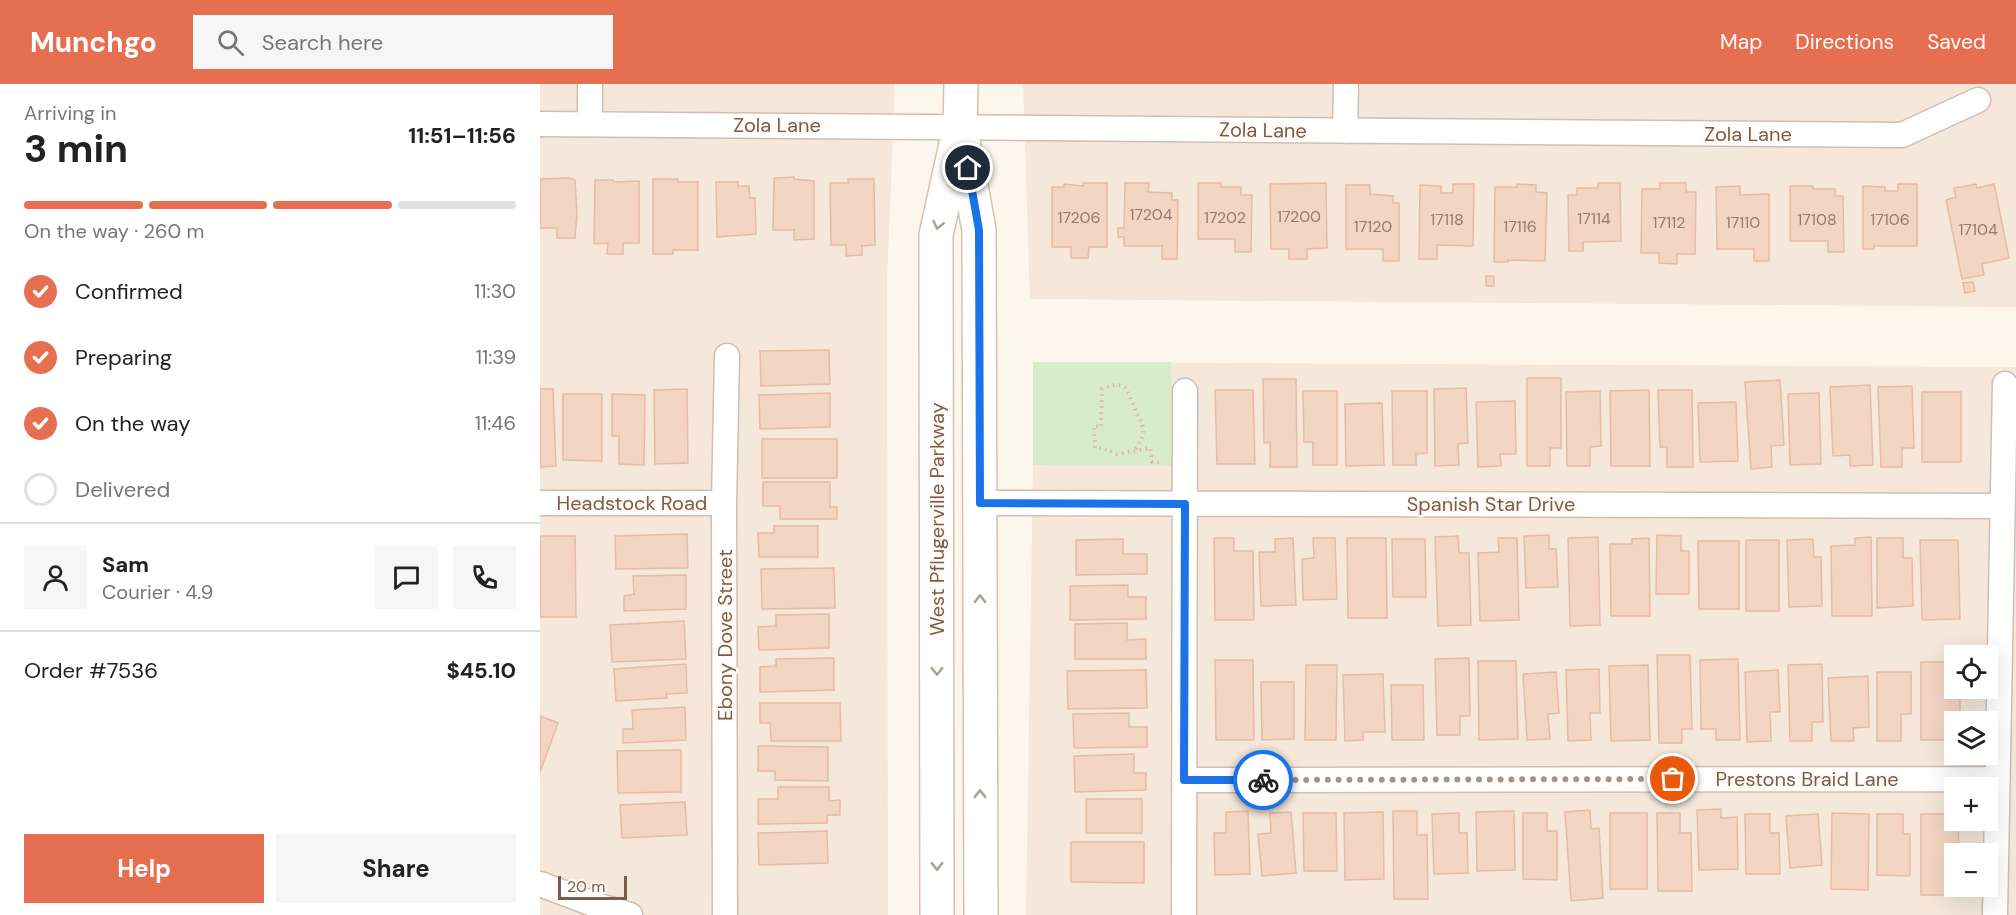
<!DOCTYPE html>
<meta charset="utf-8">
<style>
:root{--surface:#fff;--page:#f6f6f6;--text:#222;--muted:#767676;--line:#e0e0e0;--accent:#e76f51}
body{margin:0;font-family:"DM Sans",sans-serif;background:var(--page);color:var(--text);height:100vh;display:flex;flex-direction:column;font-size:22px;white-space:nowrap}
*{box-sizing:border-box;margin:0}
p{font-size:20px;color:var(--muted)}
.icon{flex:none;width:33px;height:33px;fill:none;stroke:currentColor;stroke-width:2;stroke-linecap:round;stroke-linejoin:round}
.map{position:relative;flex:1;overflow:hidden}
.details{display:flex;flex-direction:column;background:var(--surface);width:540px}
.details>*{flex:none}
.controls{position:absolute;left:1404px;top:561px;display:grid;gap:12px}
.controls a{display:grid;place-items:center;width:54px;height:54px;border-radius:0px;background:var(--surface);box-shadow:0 6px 24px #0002;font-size:30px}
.scale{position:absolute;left:18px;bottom:15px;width:69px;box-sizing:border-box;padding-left:6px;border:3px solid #7a5c4d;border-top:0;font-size:16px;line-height:21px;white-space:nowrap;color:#7a5c4d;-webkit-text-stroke:4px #fffaf3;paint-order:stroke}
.pin{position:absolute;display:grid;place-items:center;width:51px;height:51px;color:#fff;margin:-26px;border:3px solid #fff;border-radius:50%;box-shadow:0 2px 6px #0007}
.courier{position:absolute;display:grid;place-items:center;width:60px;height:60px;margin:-30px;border:4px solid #1a73e8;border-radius:50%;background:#fff;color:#222;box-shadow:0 2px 8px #0007}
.head em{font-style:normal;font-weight:700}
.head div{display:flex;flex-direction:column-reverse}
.head{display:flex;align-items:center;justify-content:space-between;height:102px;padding:0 24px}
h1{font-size:39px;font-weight:700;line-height:45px}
.bar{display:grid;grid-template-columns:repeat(4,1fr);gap:9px 6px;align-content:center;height:72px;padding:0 24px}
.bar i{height:8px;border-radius:4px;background:var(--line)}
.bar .selected{background:var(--accent)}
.bar p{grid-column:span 4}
.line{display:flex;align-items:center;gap:15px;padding:0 24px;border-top:2px solid var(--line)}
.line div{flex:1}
.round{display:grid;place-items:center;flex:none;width:63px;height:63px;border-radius:0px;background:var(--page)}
ol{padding:0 24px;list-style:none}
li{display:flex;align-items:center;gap:18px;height:66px}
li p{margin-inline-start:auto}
li .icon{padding:6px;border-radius:50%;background:var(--accent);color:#fff;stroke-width:4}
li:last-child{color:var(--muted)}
li i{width:33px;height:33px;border:3px solid var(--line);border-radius:50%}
.cta{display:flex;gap:12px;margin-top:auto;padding:12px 24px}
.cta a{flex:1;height:69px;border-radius:0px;background:var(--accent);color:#fff;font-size:24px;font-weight:700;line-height:69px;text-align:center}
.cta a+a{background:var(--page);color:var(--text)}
header{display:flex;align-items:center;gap:36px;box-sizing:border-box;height:84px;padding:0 30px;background:var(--accent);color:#fff}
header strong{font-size:28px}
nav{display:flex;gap:33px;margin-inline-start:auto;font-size:21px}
.search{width:420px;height:54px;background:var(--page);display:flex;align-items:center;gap:15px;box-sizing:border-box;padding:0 21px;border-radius:0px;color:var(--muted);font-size:22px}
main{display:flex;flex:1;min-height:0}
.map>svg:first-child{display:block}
.residential{fill:#f5e8da;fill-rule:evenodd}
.green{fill:#d8ecc9}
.building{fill:#f3d5c3;stroke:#e6bba3;stroke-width:1.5}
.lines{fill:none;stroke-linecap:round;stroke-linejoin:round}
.street-casing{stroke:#d1beb0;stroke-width:27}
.secondary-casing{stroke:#d6c0b0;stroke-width:36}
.path{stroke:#d9b8a5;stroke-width:4;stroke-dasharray:1.5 4.5;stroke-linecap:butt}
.street{stroke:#fff;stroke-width:24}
.secondary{stroke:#fff;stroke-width:33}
.oneway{stroke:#af9d94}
.done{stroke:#a89285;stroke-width:6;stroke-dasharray:0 10.8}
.route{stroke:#1a73e8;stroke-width:8}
.labels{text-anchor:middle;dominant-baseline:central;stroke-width:5;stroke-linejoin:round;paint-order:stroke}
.number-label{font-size:16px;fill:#987a6a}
.street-label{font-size:20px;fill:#7a5c4d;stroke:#fffaf3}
</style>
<header>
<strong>Munchgo</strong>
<div class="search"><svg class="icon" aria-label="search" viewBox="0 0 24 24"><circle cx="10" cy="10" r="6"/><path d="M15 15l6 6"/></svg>Search here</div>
<nav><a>Map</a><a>Directions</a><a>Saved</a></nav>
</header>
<main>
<section class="details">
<div class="head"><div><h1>3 min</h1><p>Arriving in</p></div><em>11:51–11:56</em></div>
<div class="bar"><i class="selected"></i><i class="selected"></i><i class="selected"></i><i></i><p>On the way · 260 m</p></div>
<ol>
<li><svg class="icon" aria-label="check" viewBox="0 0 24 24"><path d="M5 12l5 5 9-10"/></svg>Confirmed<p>11:30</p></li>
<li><svg class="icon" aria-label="check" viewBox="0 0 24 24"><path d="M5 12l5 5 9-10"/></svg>Preparing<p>11:39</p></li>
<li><svg class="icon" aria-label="check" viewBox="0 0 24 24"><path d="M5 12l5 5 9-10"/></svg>On the way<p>11:46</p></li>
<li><i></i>Delivered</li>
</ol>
<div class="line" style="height:108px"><a class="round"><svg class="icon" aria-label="person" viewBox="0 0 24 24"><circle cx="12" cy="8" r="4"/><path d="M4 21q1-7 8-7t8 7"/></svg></a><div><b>Sam</b><p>Courier · 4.9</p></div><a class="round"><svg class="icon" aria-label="chat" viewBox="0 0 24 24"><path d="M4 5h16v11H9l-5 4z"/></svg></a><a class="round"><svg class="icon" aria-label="phone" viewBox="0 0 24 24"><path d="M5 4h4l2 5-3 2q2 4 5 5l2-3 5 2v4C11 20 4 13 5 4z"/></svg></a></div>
<div class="line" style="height:78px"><div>Order #7536</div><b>$45.10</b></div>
<div class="cta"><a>Help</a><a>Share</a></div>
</section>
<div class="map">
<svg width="1476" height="831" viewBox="0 0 1476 831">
<rect width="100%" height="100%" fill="#fdf6ec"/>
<path class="residential" d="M0 0H355L347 197 348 831H0Z
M483 0H1476V223L490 215Z
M493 278 1476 283V831H486L493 381ZM1414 572H1448V604H1414ZM1414 638H1448V670H1414ZM1414 704H1448V736H1414ZM1414 770H1448V802H1414Z"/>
<path class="green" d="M493 278H631L632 382 493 381Z"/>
<path class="building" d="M254 93V95L274 97V155L254 156V146H233L234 94Z
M29 94 35 96 37 130 35 154H17V144H0V95Z
M113 95H138V98H158V166H133V170H113Z
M308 95H334L335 161 322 162V171L306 172V161H291L290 99H308Z
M55 96H73L74 98 99 97V159H83V170H67L68 159 54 160Z
M176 98H198V102H209L210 114H215L216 150 177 153Z
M543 99H567V163H549L548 174H531V163H512V103H524V100L543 102Z
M585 99H609L608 108 632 109V116H638L637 175H622V162H584V153H578V144H584Z
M658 99H681V103H701V111H712L711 168H695V155H658Z
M786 99 787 164 767 165V175H749V165H731L730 100Z
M1058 99H1080L1081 157 1043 158V167H1029L1028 111H1037V104H1058Z
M1120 99H1146V108H1156L1155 170H1137V180L1119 179V169H1101L1102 105H1120Z
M913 100H934L933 162 897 161V175H879L880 101 901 102V109H913Z
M977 100 996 101V108L1007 109 1005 177 968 176V178H954L955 103H977Z
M1358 100H1377V162H1334V165H1323V102L1345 103V107H1358Z
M1436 100 1437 104 1454 100 1469 174 1442 180 1444 191 1422 195 1406 116 1416 113 1414 104Z
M806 101H830V110L853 112V119H859V177H843V165H806Z
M1200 102V111L1229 110V177H1214V165H1177L1176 103Z
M1250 102H1273V105H1295V112H1303L1304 168H1288V157H1250Z
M946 192H954V202H946Z
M1433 198 1435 207 1425 209 1423 199Z
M289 266 290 300 221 302 220 267Z
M987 294H1021V364H1010V382H987Z
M723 295H756L757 383H730V358L724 359Z
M1240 296 1244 361 1231 362 1232 383 1211 385 1205 298Z
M1330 301 1333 381 1310 382V371L1293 372 1290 303Z
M1372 302 1374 364H1362V383H1341L1338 303Z
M926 304 928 359 918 360 919 381 895 382 894 305Z
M0 305H13L16 382 0 383Z
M147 305 148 379 115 380 114 306Z
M675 306H713L715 380H677Z
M1109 306 1110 382H1071L1070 307Z
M1118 306H1152L1153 383H1127V363H1120Z
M763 307H797V381H773V358H764Z
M852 307H887V369L876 370V381H853Z
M1060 307 1061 362 1050 363V382H1027L1026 308Z
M1382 308H1421V378H1382Z
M290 309V343L220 345 219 311Z
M1279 309 1281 380 1250 381 1248 310Z
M23 310H62V377L23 376Z
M72 310 105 311 104 381 79 380V352H72Z
M975 317 976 370H960L961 382 938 383 936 318Z
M1196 318 1198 377 1160 378 1158 319Z
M842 319 844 381 806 382 805 320Z
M222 355H297V394H222Z
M223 398H290V423H297V435H240V422H223Z
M234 442H278V473H219L218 449H234Z
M147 450 148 484 76 485 75 452Z
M1009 451V465H1016L1018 503 986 504 984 452Z
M1117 451 1141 452V467H1149V510H1116Z
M0 452H35L36 533H0Z
M918 452 919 469H929L931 541 898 542 895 453Z
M1058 453 1060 541 1030 542 1028 454Z
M1331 453 1332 532H1292L1291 462 1315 461V454Z
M674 454H694V467H713L714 536H675Z
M753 454 756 521 721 522 719 468H735V455Z
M773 454H795L797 515 763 516 762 475 774 474Z
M807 454H846L847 534H808Z
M958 454H977L979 536 940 537 938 469 959 468Z
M1109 454 1110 532H1071L1070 460H1092V455Z
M1337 454H1363V474H1372L1373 522 1337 524Z
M583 455V470H607V490L536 491V456Z
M852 455H885L886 513H853Z
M1273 455 1274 473H1281L1282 522 1249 523 1247 456Z
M1206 456H1239V527H1206Z
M1380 456H1418L1420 535 1382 536Z
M1158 457H1199V525H1159Z
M294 484 295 524 222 525 221 485Z
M146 491V525L84 527V512L94 510 93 492Z
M588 501V513H606V535L530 536V502Z
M289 530V564L219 566 218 543 236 542V531Z
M144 537 146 575 72 578 70 541Z
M587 539V556L606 555V575H535V540Z
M1117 571H1150L1152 645H1142V659H1119Z
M294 574V606L220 608V583L236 582V575Z
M929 574 930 632H920V651H897L895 575Z
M1198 575 1200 656H1176V645H1161L1160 576Z
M675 576H713L714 656H676Z
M938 577H976L978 655 939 656Z
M1381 578H1414V604H1420V638H1414V656H1381Z
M146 580 147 609 126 610 127 614 76 617 74 585Z
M1282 580 1283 638H1272V657H1250L1248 581Z
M766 581H797L796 656H765Z
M1108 581 1110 656 1071 657 1069 582Z
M1059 585 1060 629H1050L1051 656 1028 657 1026 586Z
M606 586 607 624 528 625 527 587Z
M1238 586 1240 628H1230L1231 657 1207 658 1205 588Z
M1016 588 1019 629 1008 630 1010 655 987 656 983 590Z
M1337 588H1371V630H1361V657H1337Z
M843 590 845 648H823V656L805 657 803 591Z
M1328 592 1329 643 1313 644 1314 657H1291L1288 594Z
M721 598H754V655L722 656Z
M851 601H883L884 656H852Z
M220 619H300L301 657H231L230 639H220Z
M145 623 146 656 83 659V645H93L92 626Z
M589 629V643H607V663L534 664 533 630Z
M0 632 18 639 0 688Z
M218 662 288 663V697L235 696V687H218Z
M141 666V708L78 709 77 667Z
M594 670V689H606V706L535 708 534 672Z
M238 703H289V717L300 716V731H287V739L218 740V715H238Z
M546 715H602V749H546Z
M145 718 147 751 82 754 80 721Z
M1181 725V734L1197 733 1198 785 1159 786 1157 726Z
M1050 726 1051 745 1059 744 1063 814 1031 817 1025 728Z
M708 727 710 790 675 791 674 749H686V728Z
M853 727H877V751H887L888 815H854Z
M974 727 975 786 937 787 936 728Z
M751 728 756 789 722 792 718 750 731 749 730 729Z
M843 728 844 795 805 796 804 729Z
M763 729H796L797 787H764Z
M919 729V749H927L928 789 894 790 892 730Z
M983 729H1007V747H1017V796L983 795Z
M1070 729H1107V805H1070Z
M1117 729H1140V749H1151L1152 807H1118Z
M1292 729 1329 730 1328 806 1291 805Z
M1205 730H1230V749H1239L1240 790H1206Z
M1278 730 1282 781 1250 784 1246 732Z
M1337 730H1363V750H1370V792L1337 791Z
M1381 730H1414V736H1418L1419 770H1414V802H1419V811H1381Z
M287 747 288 779 219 781 218 749Z
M531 758H604V799L531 798Z"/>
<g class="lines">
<g class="street-casing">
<path id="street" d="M50 0V40
M0 40 1362 51 1438 16
M805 47 806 0
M0 419H184
M440 419 1462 422
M644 696 1457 695
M0 800 53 820 90 831
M185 831 184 419 187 272
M644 831 645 307
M1455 831 1465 300"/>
</g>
<g class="secondary-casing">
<path id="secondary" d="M423 57 439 146 441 831
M397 831 396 151 420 42 421 0"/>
</g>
<path class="path" d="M596 365C608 346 603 343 595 325 586 305 587 295 562 305L561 343 554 342 555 364H562L577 370 610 364 612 378 623 379"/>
<use href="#street" class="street"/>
<use href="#secondary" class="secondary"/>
</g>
<defs><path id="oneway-chevron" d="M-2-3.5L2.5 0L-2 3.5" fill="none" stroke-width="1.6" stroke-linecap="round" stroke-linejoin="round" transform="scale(1.5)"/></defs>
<g class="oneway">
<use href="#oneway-chevron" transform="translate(398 141) rotate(103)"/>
<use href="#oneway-chevron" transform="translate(440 515) rotate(-90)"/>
<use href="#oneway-chevron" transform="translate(397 587) rotate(90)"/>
<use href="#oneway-chevron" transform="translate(440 710) rotate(-90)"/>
<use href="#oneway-chevron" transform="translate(397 782) rotate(90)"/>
</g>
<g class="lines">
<path class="done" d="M723 696 1133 695"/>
<path class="route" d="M428 84 439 146 440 419 645 420 644 696H723"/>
</g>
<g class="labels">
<g class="number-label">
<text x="611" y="130">17204</text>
<text x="759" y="132">17200</text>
<text x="539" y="133">17206</text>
<text x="685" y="133">17202</text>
<text x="1054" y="134">17114</text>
<text x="907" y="135">17118</text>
<text x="1277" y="135">17108</text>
<text x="1350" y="135">17106</text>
<text x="1129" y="138">17112</text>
<text x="1203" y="138">17110</text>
<text x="833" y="142">17120</text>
<text x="980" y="142">17116</text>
<text x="1438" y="145">17104</text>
</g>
<g class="street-label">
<text x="237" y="41">Zola Lane</text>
<text transform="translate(723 46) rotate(1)">Zola Lane</text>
<text x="1208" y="50">Zola Lane</text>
<text x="92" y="419">Headstock Road</text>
<text x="951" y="420">Spanish Star Drive</text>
<text transform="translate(397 435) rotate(-90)">West Pflugerville Parkway</text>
<text transform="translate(185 551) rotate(-90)">Ebony Dove Street</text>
<text x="1267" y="695">Prestons Braid Lane</text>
</g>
</g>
</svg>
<div class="controls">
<a><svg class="icon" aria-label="locate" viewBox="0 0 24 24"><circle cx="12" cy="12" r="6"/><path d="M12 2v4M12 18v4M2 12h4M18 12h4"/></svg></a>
<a><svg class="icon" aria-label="layers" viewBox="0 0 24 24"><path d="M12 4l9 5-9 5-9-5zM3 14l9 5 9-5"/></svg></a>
<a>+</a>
<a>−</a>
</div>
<div class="scale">20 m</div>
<div class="pin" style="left:1133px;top:695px;background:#ea580c"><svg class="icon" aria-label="bag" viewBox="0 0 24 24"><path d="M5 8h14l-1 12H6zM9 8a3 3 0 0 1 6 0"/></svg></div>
<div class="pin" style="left:428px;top:84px;background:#1f2937"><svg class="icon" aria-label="home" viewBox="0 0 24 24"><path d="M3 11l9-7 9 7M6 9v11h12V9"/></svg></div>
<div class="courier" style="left:723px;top:696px"><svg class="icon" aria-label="bike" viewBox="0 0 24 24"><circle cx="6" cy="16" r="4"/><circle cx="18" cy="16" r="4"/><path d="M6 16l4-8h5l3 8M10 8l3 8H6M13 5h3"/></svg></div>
</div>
</main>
